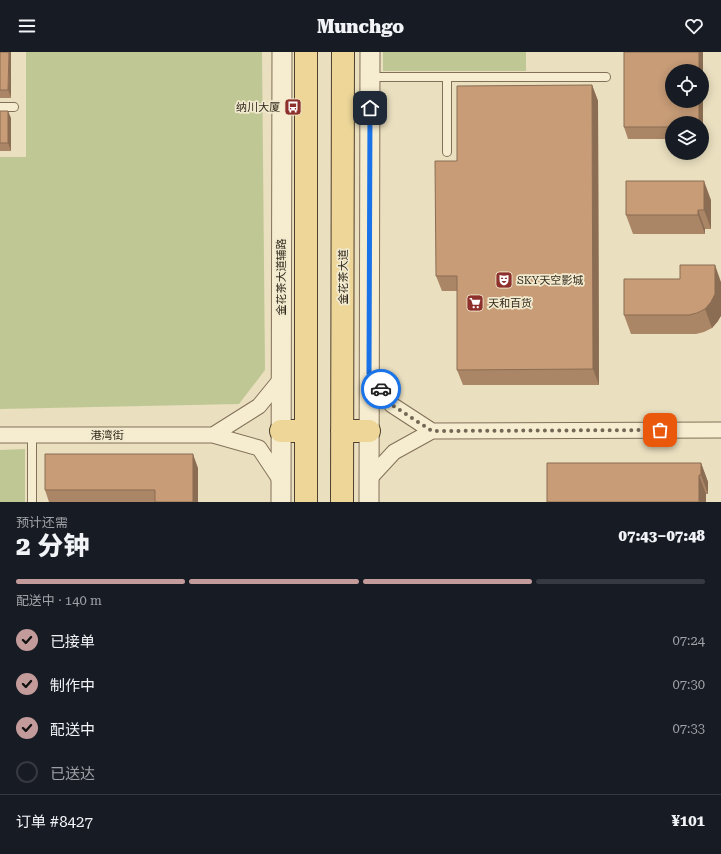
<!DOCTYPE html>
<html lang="zh">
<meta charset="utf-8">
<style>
:root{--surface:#171b24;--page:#20242c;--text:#f1f3f6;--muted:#9ea1a6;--line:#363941;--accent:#c49b9b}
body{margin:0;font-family:"Roboto Serif","Noto Sans SC",serif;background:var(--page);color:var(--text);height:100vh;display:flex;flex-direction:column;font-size:15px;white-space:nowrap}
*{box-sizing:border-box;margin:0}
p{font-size:13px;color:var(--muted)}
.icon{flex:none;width:22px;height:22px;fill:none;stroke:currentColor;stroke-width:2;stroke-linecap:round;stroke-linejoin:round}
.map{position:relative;height:450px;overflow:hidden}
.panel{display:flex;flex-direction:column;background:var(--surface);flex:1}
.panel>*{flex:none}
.tools{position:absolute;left:665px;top:12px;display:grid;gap:8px}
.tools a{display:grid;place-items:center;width:44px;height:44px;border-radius:50%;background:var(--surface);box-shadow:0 2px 10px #0003;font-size:20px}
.pin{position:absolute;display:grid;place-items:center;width:34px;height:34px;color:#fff;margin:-17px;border-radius:8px;box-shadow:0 2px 6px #0006}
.courier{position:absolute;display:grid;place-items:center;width:40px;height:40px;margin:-20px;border:3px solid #1a73e8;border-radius:50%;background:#fff;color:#222;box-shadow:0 1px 5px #0007}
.headline em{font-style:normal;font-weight:800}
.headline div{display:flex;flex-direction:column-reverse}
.headline{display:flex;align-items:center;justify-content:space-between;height:68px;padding:0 16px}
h1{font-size:26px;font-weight:800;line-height:30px}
.bar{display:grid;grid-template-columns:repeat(4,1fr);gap:6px 4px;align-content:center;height:48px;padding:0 16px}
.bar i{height:5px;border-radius:3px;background:var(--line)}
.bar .selected{background:var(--accent)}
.bar p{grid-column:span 4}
.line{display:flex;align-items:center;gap:10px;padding:0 16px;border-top:1px solid var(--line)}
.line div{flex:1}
ol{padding:0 16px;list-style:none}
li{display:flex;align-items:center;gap:12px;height:44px}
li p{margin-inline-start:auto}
li .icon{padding:4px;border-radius:50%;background:var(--accent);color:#111;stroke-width:4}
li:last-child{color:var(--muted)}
li i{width:22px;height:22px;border:2px solid var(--line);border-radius:50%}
header{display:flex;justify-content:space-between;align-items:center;height:52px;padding:0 16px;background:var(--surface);font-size:18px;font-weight:800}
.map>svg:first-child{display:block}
.green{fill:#bfc794}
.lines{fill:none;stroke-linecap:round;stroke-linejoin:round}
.service-casing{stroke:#827058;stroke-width:10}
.minor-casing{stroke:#827058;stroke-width:17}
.tertiary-casing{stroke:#827058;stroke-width:21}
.primary-casing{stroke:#4f3f2d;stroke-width:24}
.service{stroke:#f6edd1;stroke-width:8}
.minor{stroke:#f6edd1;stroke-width:15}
.tertiary{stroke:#f6edd1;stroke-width:19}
.primary{stroke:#edd698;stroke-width:22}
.wall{fill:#ab8666}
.shaded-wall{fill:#8b6d53}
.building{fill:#c79c77;stroke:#8b6d53}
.done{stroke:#726855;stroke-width:4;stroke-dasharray:0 7.2}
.route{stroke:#1a73e8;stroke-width:5}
.labels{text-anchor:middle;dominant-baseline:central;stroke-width:3.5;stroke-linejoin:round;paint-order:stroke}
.poi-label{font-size:11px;fill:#32281c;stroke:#f2eace;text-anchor:start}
.street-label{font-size:11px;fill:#32281c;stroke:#f2eace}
</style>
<header><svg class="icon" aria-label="menu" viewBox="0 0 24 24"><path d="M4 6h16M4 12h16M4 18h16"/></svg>Munchgo<svg class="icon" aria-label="heart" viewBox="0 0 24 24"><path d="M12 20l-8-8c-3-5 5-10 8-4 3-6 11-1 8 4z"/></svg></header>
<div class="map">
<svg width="721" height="450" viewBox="0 0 721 450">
<rect width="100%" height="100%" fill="#eadfbf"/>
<path class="green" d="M26 0H262L265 318 239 352 0 357V105H26Z
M383 0H526V19H383Z
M25 397V450H0V398Z"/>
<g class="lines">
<g class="service-casing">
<path id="service" d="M370 25H606
M0 55H14
M447 100V25
M32 450V383"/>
</g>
<g class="minor-casing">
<path id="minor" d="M369 321 392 353 432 379
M0 383H213L259 396 281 429
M213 383 259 354 281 327
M370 426 394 400 432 379 721 378"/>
</g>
<g class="tertiary-casing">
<path id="tertiary" d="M281 450 282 0
M369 450 370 0"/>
</g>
<g class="primary-casing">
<path id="primary" d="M281 379H306
M342 379H369
M306 450V0
M342 450 343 0"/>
</g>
<use href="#service" class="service"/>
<use href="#minor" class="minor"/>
<use href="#tertiary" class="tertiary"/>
<use href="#primary" class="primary"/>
</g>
<path class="wall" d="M0 0 11 46H0Z
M703 0V87H702V71H672V87H628L624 75Z
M592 33 598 49 599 333H463L457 318V239H442L436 224 457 109Z
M0 59 11 66V99H0Z
M711 148V177H705V182H633L626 163Z
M680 227 718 269 712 276 704 280 696 282H631L624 263Z
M701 411 708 430V442H706V450H547Z
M198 416V450H49L45 438Z"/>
<path class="shaded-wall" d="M9 0H11V46L8 38Z
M699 0H703V87L702 85V71H699V49H702V19H699Z
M592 33 598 49 599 333 593 317Z
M8 59 11 66V99L8 91Z
M704 129 711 148V177L704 158Z
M698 158 705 177V182L698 163Z
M715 213 721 230V264L718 269 712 276 705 257Z
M193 402 198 416V450H193Z
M701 411 708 430V442L701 423Z
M699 423 706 442V450H699Z"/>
<path class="building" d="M0 0H9L8 38H0Z
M624 0H699V19H672V49H699V71H672V75H624Z
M592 33 593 317 457 318V224H436L435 109H457V34Z
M0 59H8V91H0Z
M626 129H704V158H698V163H626Z
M680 213H715V242L711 250 705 257 697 261 689 263H624V227H680Z
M45 402H193V450H155V438H45Z
M547 411H701V423H699V450H547Z"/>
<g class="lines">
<path class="done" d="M381 337 392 353 432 379 660 378"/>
<path class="route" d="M370 56 369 321 381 337"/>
</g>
<defs>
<g id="bus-square" transform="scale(0.9)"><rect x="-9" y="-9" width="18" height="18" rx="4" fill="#8d302c" stroke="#f2eace"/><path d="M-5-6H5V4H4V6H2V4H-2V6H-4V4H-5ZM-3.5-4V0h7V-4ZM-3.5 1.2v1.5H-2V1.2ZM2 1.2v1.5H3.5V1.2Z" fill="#fff"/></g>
<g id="theatre-square" transform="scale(0.9)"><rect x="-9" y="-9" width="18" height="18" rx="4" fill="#8d302c" stroke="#f2eace"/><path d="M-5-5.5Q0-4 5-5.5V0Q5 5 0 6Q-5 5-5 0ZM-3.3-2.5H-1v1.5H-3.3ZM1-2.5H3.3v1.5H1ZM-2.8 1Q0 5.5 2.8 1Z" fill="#fff"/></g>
<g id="supermarket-square" transform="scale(0.9)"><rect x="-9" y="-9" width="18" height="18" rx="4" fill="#8d302c" stroke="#f2eace"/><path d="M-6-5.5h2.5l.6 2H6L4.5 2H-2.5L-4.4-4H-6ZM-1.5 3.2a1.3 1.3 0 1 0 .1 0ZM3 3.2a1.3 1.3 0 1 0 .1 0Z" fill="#fff"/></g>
</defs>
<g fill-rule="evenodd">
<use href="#bus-square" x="293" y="55"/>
<use href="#theatre-square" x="504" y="228"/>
<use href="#supermarket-square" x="475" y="251"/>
</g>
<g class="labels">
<g class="poi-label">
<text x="280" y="55" text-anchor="end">纳川大厦</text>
<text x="517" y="228">SKY天空影城</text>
<text x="488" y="251">天和百货</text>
</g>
<g class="street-label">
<text transform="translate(281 225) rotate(-90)">金花茶大道辅路</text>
<text transform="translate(343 225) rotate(-90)">金花茶大道</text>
<text x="107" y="383">港湾街</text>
</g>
</g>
</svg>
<div class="tools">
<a><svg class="icon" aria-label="locate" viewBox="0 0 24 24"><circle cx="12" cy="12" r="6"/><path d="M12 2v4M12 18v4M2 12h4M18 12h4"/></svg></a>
<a><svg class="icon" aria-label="layers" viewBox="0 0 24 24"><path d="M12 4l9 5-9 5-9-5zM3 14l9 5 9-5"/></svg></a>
</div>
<div class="pin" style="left:660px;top:378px;background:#ea580c"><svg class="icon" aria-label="bag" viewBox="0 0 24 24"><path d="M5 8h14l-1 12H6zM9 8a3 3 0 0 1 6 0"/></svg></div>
<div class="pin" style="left:370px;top:56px;background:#1f2937"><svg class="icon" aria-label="home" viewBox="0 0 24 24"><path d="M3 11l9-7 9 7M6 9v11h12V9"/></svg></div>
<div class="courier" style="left:381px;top:337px"><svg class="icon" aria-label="car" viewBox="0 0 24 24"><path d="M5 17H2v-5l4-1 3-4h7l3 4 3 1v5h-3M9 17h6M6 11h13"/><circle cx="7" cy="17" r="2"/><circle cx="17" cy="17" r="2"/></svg></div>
</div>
<section class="panel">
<div class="headline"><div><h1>2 分钟</h1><p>预计还需</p></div><em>07:43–07:48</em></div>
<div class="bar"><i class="selected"></i><i class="selected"></i><i class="selected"></i><i></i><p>配送中 · 140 m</p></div>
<ol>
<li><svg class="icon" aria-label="check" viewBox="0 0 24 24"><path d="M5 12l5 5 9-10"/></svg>已接单<p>07:24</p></li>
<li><svg class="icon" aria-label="check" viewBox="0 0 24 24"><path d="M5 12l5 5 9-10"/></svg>制作中<p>07:30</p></li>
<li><svg class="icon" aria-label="check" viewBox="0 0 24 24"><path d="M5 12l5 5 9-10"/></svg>配送中<p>07:33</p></li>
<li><i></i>已送达</li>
</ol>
<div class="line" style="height:52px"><div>订单 #8427</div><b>¥101</b></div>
</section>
